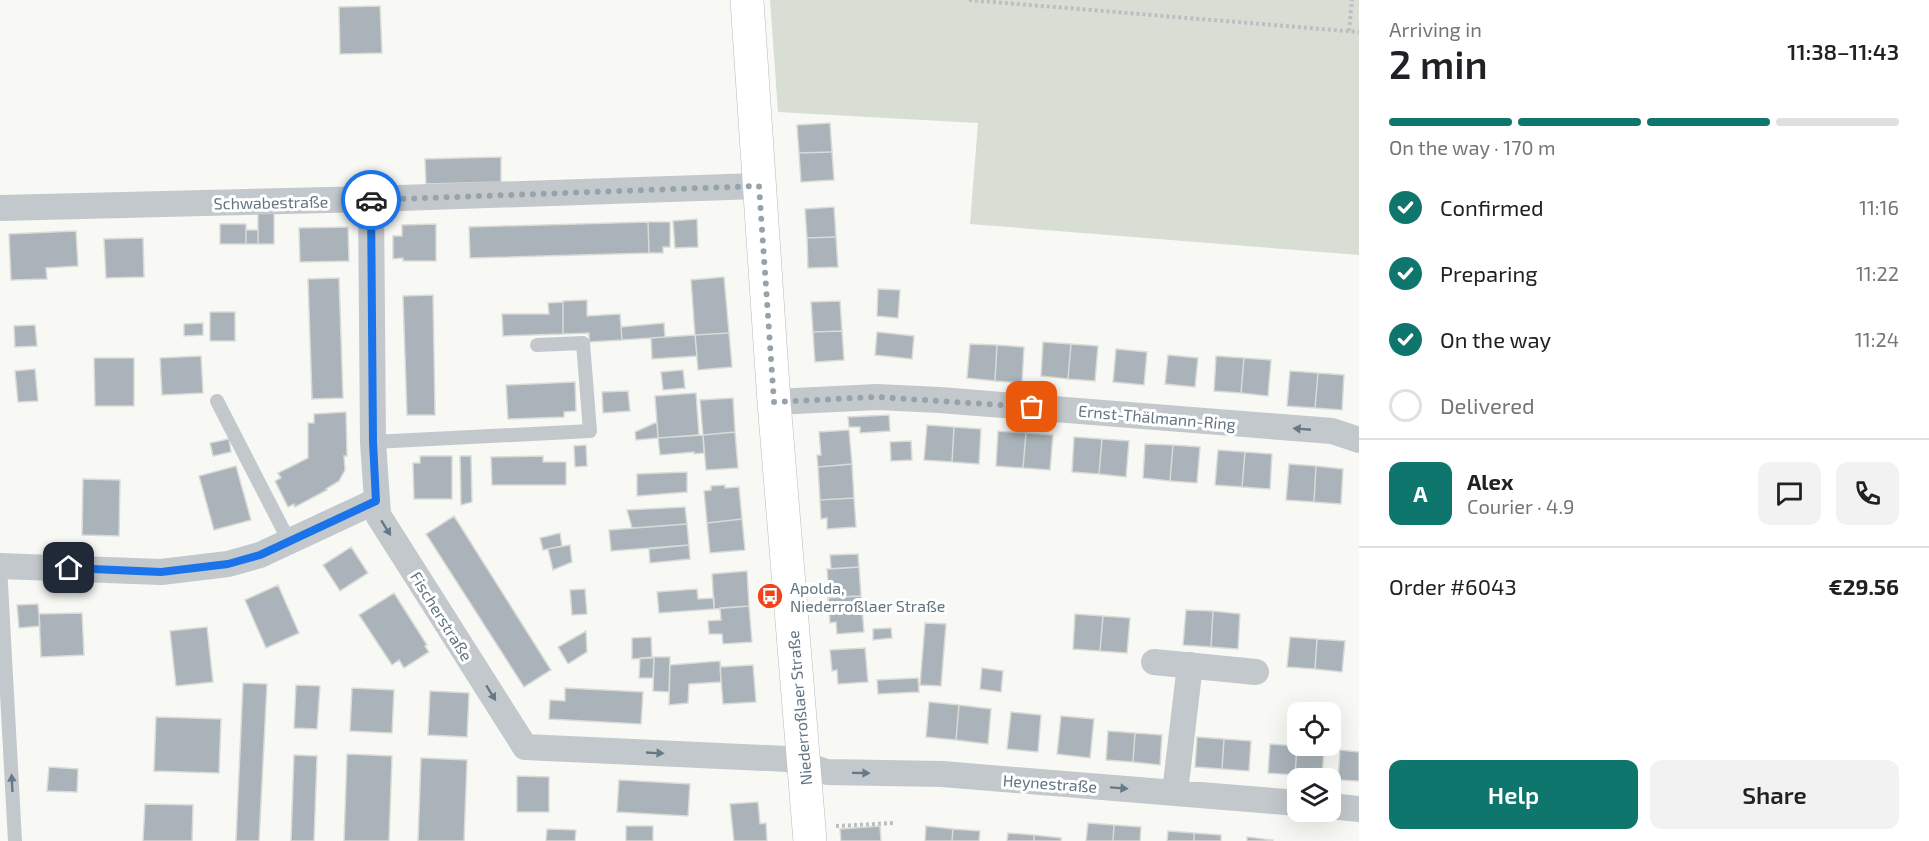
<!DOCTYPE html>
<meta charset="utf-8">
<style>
:root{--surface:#fff;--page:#f2f2f2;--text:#202124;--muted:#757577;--line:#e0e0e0;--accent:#0f766e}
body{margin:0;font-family:"Exo 2",sans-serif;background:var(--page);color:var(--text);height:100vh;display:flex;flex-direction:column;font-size:22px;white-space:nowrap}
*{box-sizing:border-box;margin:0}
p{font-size:20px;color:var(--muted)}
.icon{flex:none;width:33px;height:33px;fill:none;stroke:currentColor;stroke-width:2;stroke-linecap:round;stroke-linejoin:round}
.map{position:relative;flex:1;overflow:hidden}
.details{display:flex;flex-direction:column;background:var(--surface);width:570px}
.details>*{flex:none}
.tools{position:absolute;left:1287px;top:702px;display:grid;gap:12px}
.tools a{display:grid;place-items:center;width:54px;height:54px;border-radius:12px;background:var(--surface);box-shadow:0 6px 24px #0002;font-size:30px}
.pin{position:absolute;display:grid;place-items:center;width:51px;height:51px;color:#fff;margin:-26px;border-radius:12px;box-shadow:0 3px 9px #0006}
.courier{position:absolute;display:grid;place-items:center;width:60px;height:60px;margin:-30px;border:4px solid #1a73e8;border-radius:50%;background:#fff;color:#222;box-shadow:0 2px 8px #0007}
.head em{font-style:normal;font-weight:600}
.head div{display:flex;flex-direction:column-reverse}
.head{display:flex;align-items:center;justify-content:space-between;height:102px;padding:0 30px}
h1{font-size:39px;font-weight:600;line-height:45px}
.bar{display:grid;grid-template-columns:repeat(4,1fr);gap:9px 6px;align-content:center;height:72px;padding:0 30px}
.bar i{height:8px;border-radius:4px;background:var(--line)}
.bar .current{background:var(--accent)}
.bar p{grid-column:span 4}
.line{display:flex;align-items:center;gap:15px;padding:0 30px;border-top:2px solid var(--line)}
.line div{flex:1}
.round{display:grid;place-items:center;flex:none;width:63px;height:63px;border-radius:12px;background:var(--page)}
ol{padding:0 30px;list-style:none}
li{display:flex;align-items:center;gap:18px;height:66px}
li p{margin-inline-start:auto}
li .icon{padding:6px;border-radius:50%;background:var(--accent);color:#fff;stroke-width:4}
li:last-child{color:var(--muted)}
li i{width:33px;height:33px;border:3px solid var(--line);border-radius:50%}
.action{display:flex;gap:12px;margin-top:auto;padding:12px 30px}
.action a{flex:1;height:69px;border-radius:12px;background:var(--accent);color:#fff;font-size:24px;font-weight:600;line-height:69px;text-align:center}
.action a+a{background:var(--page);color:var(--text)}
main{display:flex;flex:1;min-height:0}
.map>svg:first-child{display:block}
.green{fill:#d8ded4}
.building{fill:#a9b3b9;stroke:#dadad7;stroke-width:1.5}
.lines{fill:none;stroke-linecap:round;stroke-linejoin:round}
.secondary-casing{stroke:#b5bcc0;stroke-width:34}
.path{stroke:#bbbfc1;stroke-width:4;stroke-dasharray:3 3;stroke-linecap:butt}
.lane{stroke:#c3c8cc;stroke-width:14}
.street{stroke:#c3c8cc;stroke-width:26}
.secondary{stroke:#fff;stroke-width:33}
.oneway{fill:#667986}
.done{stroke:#96a3aa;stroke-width:6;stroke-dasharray:0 10.8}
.route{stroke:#1a73e8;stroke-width:8}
.labels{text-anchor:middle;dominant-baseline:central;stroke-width:6;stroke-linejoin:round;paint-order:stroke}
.street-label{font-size:16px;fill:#617582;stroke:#fff}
.poi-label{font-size:16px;fill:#617582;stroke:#fff;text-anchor:start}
</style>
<main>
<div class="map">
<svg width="1359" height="841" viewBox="0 0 1359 841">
<rect width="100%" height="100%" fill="#f8f8f5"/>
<path class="green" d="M770 0H1359V255L970 224 978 123 778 112Z"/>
<path class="building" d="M380 6 382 53 340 54 339 7Z
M830 123 832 152 799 153 797 125Z
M832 152 834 180 801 182 799 153Z
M501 157V182L426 184 425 159Z
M834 207 836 237 807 238 805 209Z
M258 213H274V244H258Z
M697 219 698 247 675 248 673 221Z
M648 222 649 253 470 258 469 227Z
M648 222H670V247H663V253H649Z
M220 224H246V244H220Z
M436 224V261H403V258L393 259V236H402V225Z
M348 227 349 261 300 262 299 228Z
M246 230H258V244H246Z
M76 231 78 266 46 268 47 279 11 280 9 234Z
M836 237 838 267 808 268 807 238Z
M143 238 144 277 106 278 104 239Z
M724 277 729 333 695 335 691 280Z
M339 278 343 398 312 399 308 279Z
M878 289 900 290 898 318 877 316Z
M433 295 435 415H407L403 296Z
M587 300V316L620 314 622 340 589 342V333L563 334V301Z
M840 301 842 331 813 332 811 302Z
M563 302V334L503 336 502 314H549L548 303Z
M210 312H235V341H210Z
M203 323V335L184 336V324Z
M664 323 665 337 622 340 621 327Z
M35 325 37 346 15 347 14 326Z
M842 331 844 360 815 362 813 332Z
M877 332 914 336 912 359 875 355Z
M729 333 732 367 698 370 695 335Z
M695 335 697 356 652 359 651 338Z
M1043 342 1071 344 1068 379 1041 376Z
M970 344 997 345 995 381 967 378Z
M1071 344 1098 346 1095 381 1068 379Z
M997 345 1024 347 1022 383 995 381Z
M1116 349 1147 352 1144 385 1113 382Z
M1168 355 1198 358 1195 387 1165 384Z
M201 356 203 393 162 395 160 358Z
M1216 356 1244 358 1241 393 1214 391Z
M94 358H134V406H95Z
M1244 358 1271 360 1268 396 1241 393Z
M35 369 38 401 18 402 15 371Z
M683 370 685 388 663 390 661 372Z
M1290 371 1318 373 1315 408 1287 406Z
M1318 373 1344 375 1342 410 1315 408Z
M575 382 576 411 564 412V417L508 419 506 385Z
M628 391 630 411 603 413 602 392Z
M696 393 699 435 658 438 655 396Z
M733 398 735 432 703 435 700 400Z
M346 412 347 456H344L345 470 339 481 326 489 327 490 295 507 294 504 288 507 275 481 281 478 278 473 308 458V423H314V414Z
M889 415 890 431 860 433V427H849L848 417Z
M657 422 658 438 636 440 635 432Z
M927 425 954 427 952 462 924 460Z
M954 427 981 429 979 464 952 462Z
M849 430 852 464 818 467 817 455H821L819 432Z
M998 431 1026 433 1023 468 996 466Z
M735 432 738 468 706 470 703 435Z
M1026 433 1053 435 1050 470 1023 468Z
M703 435 704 453 694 454V452L660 455 658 438Z
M1074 437 1102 439 1099 474 1072 472Z
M229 439 231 452 213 456 210 443Z
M1102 439 1129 441 1126 477 1099 474Z
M911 441 912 460 891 461 890 442Z
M1145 444 1173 445 1170 481 1143 478Z
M586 445 587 466 575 467 574 446Z
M1173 445 1200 447 1197 483 1170 481Z
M1218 450 1245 452 1242 487 1215 485Z
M1245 452 1272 454 1270 489 1242 487Z
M420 456H452V499H414L413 463H420Z
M460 456H471L472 502 461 505Z
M543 456V462H566V485H492L491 457Z
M852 464 854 498 820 500 818 467Z
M1289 464 1316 466 1314 502 1286 500Z
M236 466 251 520 214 530 199 476Z
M1316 466 1343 469 1341 504 1314 502Z
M687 472V492L637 496V474Z
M83 479 120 480 119 536 82 535Z
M725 485V488L739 487 742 519 707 523 704 491 711 490V486Z
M854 498 856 527 827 529V518L821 519 820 500Z
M685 507 687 524 632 528 627 510Z
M454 516 551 670 524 687 426 534Z
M742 519 745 550 710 553 707 523Z
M687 524 689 545 611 551 609 530Z
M560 533 562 546 543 550 540 538Z
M570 545 572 562 553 570 548 549Z
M689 545 690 559 650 563 649 549Z
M351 547 368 573 340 591 323 565Z
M858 554 859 567 831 569 830 555Z
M859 567 861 596 829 598 827 569Z
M747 571 749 606 714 609 712 574Z
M278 585 299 633 266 648 245 600Z
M585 589 587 614 572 615 570 590Z
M697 589 698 599 714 598V609L659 613 657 592Z
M394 593 427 645 425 646 429 652 404 668 399 660 392 665 359 615Z
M861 596 864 632 837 634 836 622 830 623 828 597Z
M38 604 40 626 19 628 17 605Z
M749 606 752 642 723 644 722 634H709L708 621 721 620 720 608Z
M1186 610 1213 611 1211 647 1183 645Z
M1213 611 1240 614 1238 649 1211 647Z
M82 613 84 655 41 657 39 614Z
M1075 614 1103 616 1100 651 1073 649Z
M1103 616 1130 618 1127 653 1100 651Z
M925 623 946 624 941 686 920 685Z
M207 627 213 682 176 686 170 631Z
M891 628 892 638 873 640V629Z
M586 631 587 652 568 664 558 647Z
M651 637 652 658 632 659V638Z
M1290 637 1317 639 1315 669 1287 667Z
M1317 639 1345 641 1342 672 1315 669Z
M865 648 868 682 838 684 837 670 832 671 830 650Z
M654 657H670L669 692 653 691Z
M654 657 653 678H639L640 658Z
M720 661 721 682 689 684 688 703 669 705 670 665Z
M753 665 756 702 723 704 720 667Z
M982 668 1003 671 1001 692 980 689Z
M918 678 919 692 878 694 877 680Z
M243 683 267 684 259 841H236Z
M296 685 320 686 317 729 294 728Z
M352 688 394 690 392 733 350 731Z
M565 688 643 692 641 724 549 719 550 700 565 701Z
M430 691 469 693 467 737 428 735Z
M929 702 959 705 956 740 926 737Z
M959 705 991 709 988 744 956 740Z
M1011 712 1041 715 1038 752 1007 749Z
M1061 716 1094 719 1090 758 1057 754Z
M156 717 221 719 219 773 154 771Z
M1108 731 1135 733 1133 762 1106 760Z
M1135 733 1162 735 1160 765 1133 762Z
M1197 737 1224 739 1222 769 1195 767Z
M1224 739 1251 741 1249 771 1222 769Z
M1270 744 1297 746 1295 775 1268 773Z
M1297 746 1324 748 1322 778 1295 775Z
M1340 750 1359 752V781L1338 780Z
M347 754 392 756 389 841H344Z
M294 755 317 756 314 841H291Z
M421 758 467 760 464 841H418Z
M49 767 78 769 77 792 47 791Z
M517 776 549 777V812H517Z
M619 780 690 784 688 816 617 812Z
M758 802 760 824 766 823 767 841H734L730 804Z
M145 804 193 805 192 841H143Z
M1088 823 1114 825 1113 841H1086Z
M1114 825 1141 827 1140 841H1113Z
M626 826H653V841H626Z
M880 826 881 841H841L840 829Z
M926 826 953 829 952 841H925Z
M547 829 576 830 575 841H546Z
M953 829 980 831 979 841H952Z
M1168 831 1194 833V841H1167Z
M1008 833 1034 835V841H1007Z
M1194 833 1221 835V841H1194Z
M1034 835 1061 838V841H1034Z
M1247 837 1273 840V841H1247Z"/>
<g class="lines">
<g class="secondary-casing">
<path id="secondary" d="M747 0 774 402 810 841"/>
</g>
<path class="path" d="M969 0 1359 32
M1349 31 1352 0
M836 826 894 823"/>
<path class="lane" d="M217 401 289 541
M373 442 590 431 583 343 537 345
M0 566 15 841"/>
<path class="street" d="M371 199 373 442 378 515 525 747 787 759 827 772 942 774 1298 803
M0 208 371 199 758 186
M774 402 877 397 940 400 1332 431 1359 440
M0 566 161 572 228 564 260 555 376 501
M1154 662 1256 672
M1175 792 1190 665
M1330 806 1359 809"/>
<use href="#secondary" class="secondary"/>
</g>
<defs><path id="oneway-solid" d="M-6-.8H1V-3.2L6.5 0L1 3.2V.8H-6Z" transform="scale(1.5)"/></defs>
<g class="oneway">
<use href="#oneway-solid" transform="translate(1302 429) rotate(-175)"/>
<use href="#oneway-solid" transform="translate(386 528) rotate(58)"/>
<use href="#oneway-solid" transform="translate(491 693) rotate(58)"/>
<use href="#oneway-solid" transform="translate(655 753) rotate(3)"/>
<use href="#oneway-solid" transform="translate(861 773) rotate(1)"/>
<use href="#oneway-solid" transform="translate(12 783) rotate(-93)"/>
<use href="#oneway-solid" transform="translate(1119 788) rotate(4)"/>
</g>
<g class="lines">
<path class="done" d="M371 200 759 186 774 402 877 397 1032 407"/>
<path class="route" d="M69 568 161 572 228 564 260 555 376 501 373 442 371 200"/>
</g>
<defs>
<g id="bus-disc" transform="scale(1.35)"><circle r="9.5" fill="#f1441c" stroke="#fff"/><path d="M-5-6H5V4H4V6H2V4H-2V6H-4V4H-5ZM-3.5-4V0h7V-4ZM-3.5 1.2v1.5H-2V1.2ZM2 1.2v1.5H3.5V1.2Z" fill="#fff"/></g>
</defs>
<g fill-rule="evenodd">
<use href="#bus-disc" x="770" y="596"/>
</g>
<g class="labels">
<g class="street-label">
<text transform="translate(271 202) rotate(-1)">Schwabestraße</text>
<text transform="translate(1157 417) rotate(5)">Ernst-Thälmann-Ring</text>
<text transform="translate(442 616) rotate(58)">Fischerstraße</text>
<text transform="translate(799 708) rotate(-95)">Niederroßlaer Straße</text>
<text transform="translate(1050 783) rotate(4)">Heynestraße</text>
</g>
<g class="poi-label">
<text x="790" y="587">Apolda,<tspan x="790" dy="18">Niederroßlaer Straße</tspan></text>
</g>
</g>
</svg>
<div class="tools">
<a><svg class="icon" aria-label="locate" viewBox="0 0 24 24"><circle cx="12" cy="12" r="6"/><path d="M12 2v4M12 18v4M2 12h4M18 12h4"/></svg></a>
<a><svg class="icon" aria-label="layers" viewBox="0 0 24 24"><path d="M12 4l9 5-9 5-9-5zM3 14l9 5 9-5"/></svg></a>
</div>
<div class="pin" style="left:1032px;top:407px;background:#ea580c"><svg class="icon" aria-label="bag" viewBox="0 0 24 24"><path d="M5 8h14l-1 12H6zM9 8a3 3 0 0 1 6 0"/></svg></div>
<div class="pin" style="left:69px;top:568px;background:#1f2937"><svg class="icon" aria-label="home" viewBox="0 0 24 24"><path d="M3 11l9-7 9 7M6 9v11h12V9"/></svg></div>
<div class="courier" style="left:371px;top:200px"><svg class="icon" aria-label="car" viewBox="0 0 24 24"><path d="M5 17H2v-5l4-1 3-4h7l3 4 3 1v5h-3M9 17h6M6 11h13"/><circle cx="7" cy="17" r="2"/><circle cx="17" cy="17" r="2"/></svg></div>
</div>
<section class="details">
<div class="head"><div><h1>2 min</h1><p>Arriving in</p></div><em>11:38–11:43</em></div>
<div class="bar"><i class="current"></i><i class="current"></i><i class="current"></i><i></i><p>On the way · 170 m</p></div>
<ol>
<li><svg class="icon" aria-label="check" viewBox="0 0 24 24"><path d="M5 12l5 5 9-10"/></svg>Confirmed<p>11:16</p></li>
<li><svg class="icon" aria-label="check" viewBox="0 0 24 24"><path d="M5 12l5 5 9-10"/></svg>Preparing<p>11:22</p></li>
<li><svg class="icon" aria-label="check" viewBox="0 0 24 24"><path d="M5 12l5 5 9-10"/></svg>On the way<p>11:24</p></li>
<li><i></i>Delivered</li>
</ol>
<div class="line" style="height:108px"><b class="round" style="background:var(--accent);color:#fff">A</b><div><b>Alex</b><p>Courier · 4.9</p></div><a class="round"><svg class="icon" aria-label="chat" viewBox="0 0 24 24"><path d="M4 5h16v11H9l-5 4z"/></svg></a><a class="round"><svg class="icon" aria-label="phone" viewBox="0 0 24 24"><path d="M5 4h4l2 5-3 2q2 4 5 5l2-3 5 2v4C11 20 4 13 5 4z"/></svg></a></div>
<div class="line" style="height:78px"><div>Order #6043</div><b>€29.56</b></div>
<div class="action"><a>Help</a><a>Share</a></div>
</section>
</main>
